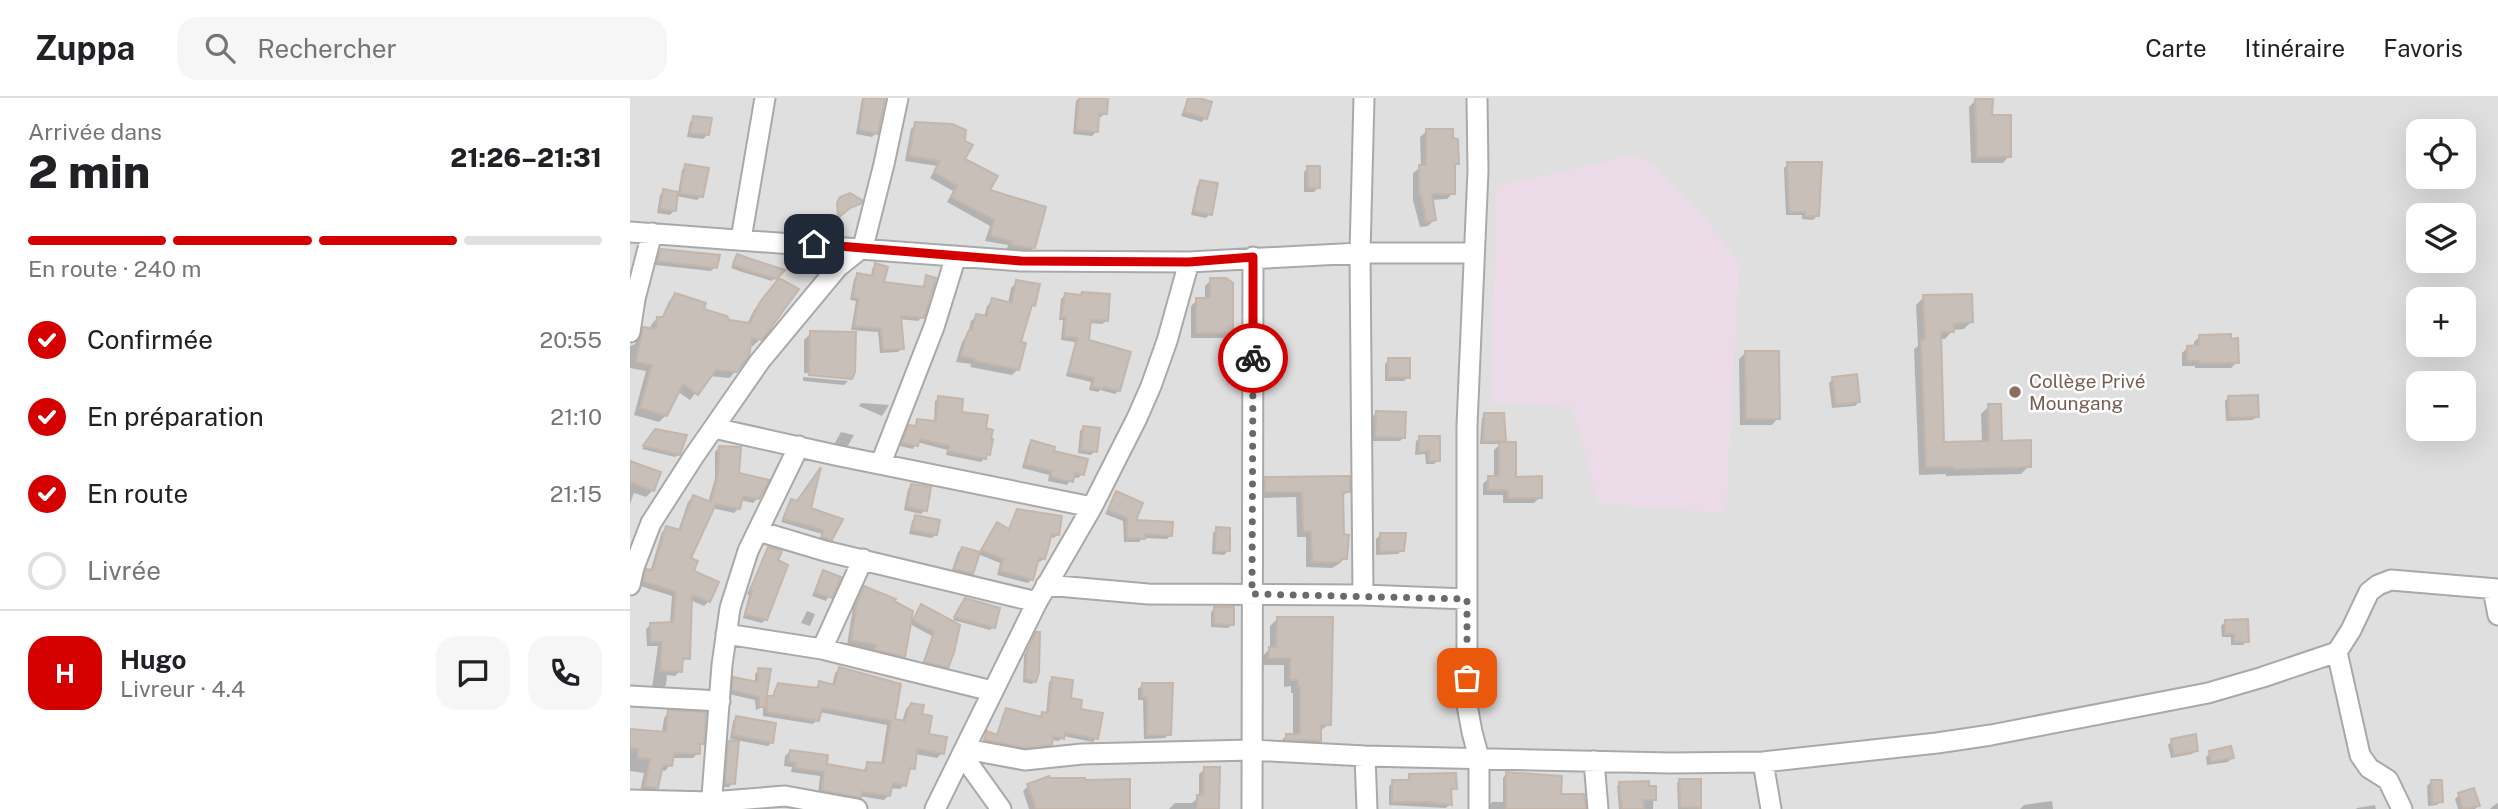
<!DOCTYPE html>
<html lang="fr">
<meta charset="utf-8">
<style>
:root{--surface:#fff;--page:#f6f6f6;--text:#202124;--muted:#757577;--line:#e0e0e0;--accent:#d40000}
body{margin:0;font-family:"Public Sans",sans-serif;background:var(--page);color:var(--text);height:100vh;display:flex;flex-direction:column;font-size:26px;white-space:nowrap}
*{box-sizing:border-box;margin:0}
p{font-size:23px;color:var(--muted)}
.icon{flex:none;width:38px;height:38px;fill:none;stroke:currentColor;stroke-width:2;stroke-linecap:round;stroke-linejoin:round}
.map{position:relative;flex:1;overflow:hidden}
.sheet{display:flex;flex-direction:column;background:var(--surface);width:630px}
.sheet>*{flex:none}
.buttons{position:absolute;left:1776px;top:21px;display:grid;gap:14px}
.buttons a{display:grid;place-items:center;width:70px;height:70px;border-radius:14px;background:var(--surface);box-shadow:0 7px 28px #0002;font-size:35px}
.pin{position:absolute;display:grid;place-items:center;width:60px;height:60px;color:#fff;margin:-30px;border-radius:14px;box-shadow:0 4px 10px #0006}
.courier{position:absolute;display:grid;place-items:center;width:70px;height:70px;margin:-35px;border:5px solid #d40000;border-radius:50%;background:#fff;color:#222;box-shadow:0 2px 9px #0007}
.headline em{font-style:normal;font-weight:800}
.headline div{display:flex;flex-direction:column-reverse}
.headline{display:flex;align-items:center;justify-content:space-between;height:119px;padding:0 28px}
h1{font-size:46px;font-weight:800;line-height:52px}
.bar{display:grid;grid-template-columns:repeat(4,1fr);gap:10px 7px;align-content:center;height:84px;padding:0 28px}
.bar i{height:9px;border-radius:5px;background:var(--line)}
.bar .selected{background:var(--accent)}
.bar p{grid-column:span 4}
.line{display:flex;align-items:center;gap:18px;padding:0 28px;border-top:2px solid var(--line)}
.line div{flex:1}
.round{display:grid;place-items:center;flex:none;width:74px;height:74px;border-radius:21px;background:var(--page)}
ol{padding:0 28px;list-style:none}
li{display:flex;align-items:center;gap:21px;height:77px}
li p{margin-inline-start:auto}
li .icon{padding:7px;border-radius:50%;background:var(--accent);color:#fff;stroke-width:4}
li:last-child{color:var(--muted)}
li i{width:38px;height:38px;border:4px solid var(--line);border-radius:50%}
header{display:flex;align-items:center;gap:42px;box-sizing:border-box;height:98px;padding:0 35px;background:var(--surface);border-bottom:2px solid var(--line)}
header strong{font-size:33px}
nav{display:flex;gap:38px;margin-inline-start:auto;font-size:24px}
.search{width:490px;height:63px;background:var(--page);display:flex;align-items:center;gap:18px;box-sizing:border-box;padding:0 24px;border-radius:21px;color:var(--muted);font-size:26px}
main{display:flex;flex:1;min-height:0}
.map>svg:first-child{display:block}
.residential{fill:#e0dfdf;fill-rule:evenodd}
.industrial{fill:#ebdbe8}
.shadow{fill:#0003}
.building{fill:#c7bfb8;stroke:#c4b6ab;stroke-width:2}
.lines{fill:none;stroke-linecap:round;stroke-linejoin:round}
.minor-casing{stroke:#a9a9a9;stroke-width:23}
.minor{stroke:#fff;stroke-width:19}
.done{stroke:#6b6a68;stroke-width:7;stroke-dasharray:0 12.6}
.route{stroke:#d40000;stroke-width:9}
.education-dot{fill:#8d6e63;stroke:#fff;stroke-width:2.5}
.labels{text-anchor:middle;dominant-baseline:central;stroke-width:5;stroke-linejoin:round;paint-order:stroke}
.education-label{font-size:19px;fill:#785e54;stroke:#fff;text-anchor:start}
</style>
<header>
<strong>Zuppa</strong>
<div class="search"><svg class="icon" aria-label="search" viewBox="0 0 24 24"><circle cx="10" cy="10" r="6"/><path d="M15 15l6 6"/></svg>Rechercher</div>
<nav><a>Carte</a><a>Itinéraire</a><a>Favoris</a></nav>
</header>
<main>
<section class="sheet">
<div class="headline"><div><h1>2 min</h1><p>Arrivée dans</p></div><em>21:26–21:31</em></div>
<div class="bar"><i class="selected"></i><i class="selected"></i><i class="selected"></i><i></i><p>En route · 240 m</p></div>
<ol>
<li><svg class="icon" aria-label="check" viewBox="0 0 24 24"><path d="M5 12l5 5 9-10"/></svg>Confirmée<p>20:55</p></li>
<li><svg class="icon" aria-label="check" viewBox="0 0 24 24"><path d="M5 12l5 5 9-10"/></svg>En préparation<p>21:10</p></li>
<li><svg class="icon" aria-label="check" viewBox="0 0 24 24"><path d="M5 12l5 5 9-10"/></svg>En route<p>21:15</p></li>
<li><i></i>Livrée</li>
</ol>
<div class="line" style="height:126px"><b class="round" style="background:var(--accent);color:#fff">H</b><div><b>Hugo</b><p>Livreur · 4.4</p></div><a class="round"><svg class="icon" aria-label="chat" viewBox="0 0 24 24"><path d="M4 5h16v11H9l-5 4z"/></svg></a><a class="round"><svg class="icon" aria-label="phone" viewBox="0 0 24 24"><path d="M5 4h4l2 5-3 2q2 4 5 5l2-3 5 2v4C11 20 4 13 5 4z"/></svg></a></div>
</section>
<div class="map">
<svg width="1868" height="711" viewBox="0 0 1868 711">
<rect width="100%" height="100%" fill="#f2efe9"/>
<path class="residential" d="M0 0H1868V711H0ZM1788 33H1834V79H1788ZM1788 117H1834V163H1788ZM1788 201H1834V247H1788ZM1788 285H1834V331H1788Z"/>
<path class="industrial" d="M1005 57 1022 65 1064 107 1109 164 1096 415 968 405 943 309 861 304 867 88Z"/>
<path class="shadow" d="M232 0H254L246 35 242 39 226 36Z
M449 0 475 15 471 19H467L466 34 462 38 443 36 446 3Z
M558 0H563L575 20 572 24 551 18Z
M1346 2 1361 19 1379 58 1373 65H1341L1339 9Z
M64 20 77 37 73 41 57 39 60 24Z
M286 26 333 62 404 149 398 155 377 151 378 147 355 143 360 128 317 104 323 93 300 80 307 68 275 63 281 31Z
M797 33 827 42 823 95 817 101 801 102 804 122 798 128 790 129 783 102V75L791 69 790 39Z
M1158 66 1187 118 1183 122 1172 121V117H1156L1154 70Z
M56 68 71 98 67 102 46 98 44 113 40 117 27 115 30 97 34 93 48 95 52 72Z
M678 70 688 90 684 94H674V74Z
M570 84 580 116 576 120 561 117 567 88Z
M31 153 85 169 81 173 25 167 27 157Z
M107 158 152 172 142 183 112 174 101 170Z
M246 167 252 185 292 190 297 179 292 219 288 223 269 221 272 250 268 254 250 255 248 234 221 232 226 203 220 202 224 181 227 177 241 180 242 171Z
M581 182 601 234 595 240H561V208L567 202H575V188Z
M387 184 403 207 399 212 389 246 388 271 382 277 340 269 341 266 326 264 332 244 338 235 341 223 347 218 354 219 357 208 363 202 378 206 381 190Z
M143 188 130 241 123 248 119 247 106 273 99 280 79 278 60 302 47 293 36 317 29 324 4 317 16 273 0 270V248L5 246 7 237 14 231 20 232 21 227 27 220 31 221 39 203 46 197 98 224 117 226 124 212Z
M452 196 476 223 472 226 459 225 458 244 489 292 485 296 470 292 468 294 459 292 461 284 436 278 445 244 431 242 433 222H429L431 201 435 197 449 199Z
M1294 199 1342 223 1334 231 1323 232 1315 241H1310L1313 346 1352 345 1351 316 1359 308 1370 344 1399 368 1391 376 1316 378V376L1289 377 1284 251 1288 248 1286 207Z
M181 235 220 280 219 282V279L174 275V242Z
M1570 238 1607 264 1601 270H1565V268H1552V255L1558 249H1564V244Z
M1116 254 1148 320 1142 327H1110L1109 261Z
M759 262 778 279 774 283H755V266Z
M173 279 218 283 214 287 173 283Z
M1203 281 1229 304 1225 308 1202 310 1199 285Z
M1599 299 1627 318 1623 322 1596 323 1595 303Z
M309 300 354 332 358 356 351 364 316 357 317 352 287 344 283 351 270 348 276 332 280 328 284 329 288 322 304 324 305 303Z
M231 305 259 307 252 318 229 308Z
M746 315 774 339 770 343H742V319Z
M855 317 874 343 871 346 885 380 910 399 904 405H873V397H853V386L859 380H864V352L870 346H850L852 320Z
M454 329 465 353 461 357 448 355 450 333Z
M211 334 224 337 216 351 203 348Z
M22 336 49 356 45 359 12 351Z
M790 340 808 363 804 366H796L795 356 785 357 786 343Z
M402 344 422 354 452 376 448 380 442 379 437 387 418 383 419 377 392 370 398 348Z
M89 349 107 376 128 400 123 405 110 402 109 410 104 415 82 410 59 461 62 473 79 503 74 508 60 502 58 560 51 564 50 573 45 578 37 577 36 587 32 591 22 590 28 548H17L16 531 21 526H40L42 498 10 488 12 479 17 473 20 474 32 434 37 430 48 433 58 404 63 399 78 405 85 380V354Z
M0 365 23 392 16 399 4 395 0 406Z
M636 380 718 393 711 400 715 460 709 466 702 470 676 469V439H667L666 399 630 400V386Z
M282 388 295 412 291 416 274 412 278 391Z
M486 395 503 424 541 437 537 441 513 440 509 444H494L493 423 475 416Z
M162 403 179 411 201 441 197 445 189 442 192 436 151 424Z
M387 413 428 436 424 440 420 439 414 460 410 464 406 463 402 481 398 485 367 477 370 465 348 456 342 475 338 479 321 475 328 454 332 451 349 456 363 430 367 426 378 432Z
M286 419 306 436 302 440 279 436 282 423Z
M587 431 598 453 594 457 582 456 583 435Z
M750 437 772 452 768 456 746 457V441Z
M139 451 146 463 136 521 132 525 113 520 119 497 117 496Z
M194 474 209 480 196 503 182 498 190 478Z
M234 490 274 558 269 563 242 556V552L217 547 223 510Z
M335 502 363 529 360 532 323 522Z
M292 508 328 528 317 569 313 572 292 567 302 538 280 526Z
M585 510 602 526 598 530 581 529V514Z
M177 513 185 516 180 528 171 525Z
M647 521 699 626 689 634V643L682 650 649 645 656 638H663V595H661V588L654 589V567H633V558L640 550V528Z
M1595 524 1617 543 1613 547H1601V539H1592L1591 528Z
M407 536 405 583 402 586 393 584 394 557Z
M210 570 263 622 272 624 276 611 281 606 290 618 297 638 312 655 307 660 285 656 283 670 278 674 275 687 270 691 260 690 259 697 254 702 229 698 224 703 188 697 190 678 161 674 162 669 154 668 155 658 160 653 195 668 233 674 237 666 251 667 257 627 189 614 187 622 183 626 133 618V609L126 612 125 602 99 596 100 585 104 581 125 585V576L129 572 134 602 138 599H141L149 587 185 590 190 585 202 588 205 575Z
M423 581 449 612 466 640 463 644 433 638 429 643 421 642 416 650 391 652 352 645 358 635 366 638 373 616 377 612 408 620 412 616H416L419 584Z
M512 587 539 636 535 640 514 641 513 602H508V591Z
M39 614 72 645 68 649V655L63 660H41L40 667 35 673 30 672 27 690 22 695 10 693 14 675 0 673V633L32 635 34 620Z
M107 619 142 644 138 648 100 641 103 623Z
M1542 643 1566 652 1562 656 1541 660 1538 647Z
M99 645 103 685 99 689H92L95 649Z
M1580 655 1602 660 1598 664 1577 667 1576 659Z
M575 671 588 711H539L545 705H562L569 699V676Z
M877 675 929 698 955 711H857L862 704H873V680Z
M780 678 825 690 821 694 820 706 816 710 759 707V688L763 684 776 682Z
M1049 683H1070L1069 711H1048L1047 685Z
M1801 684 1811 703 1807 707 1798 708 1797 688Z
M990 686 1024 690 1023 711H989L987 688Z
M398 688 498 711H399L393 693Z
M1829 697 1848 708 1845 711H1828L1825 701Z
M1422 703 1423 711H1390L1394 707Z
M1868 705V711H1860L1863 708Z
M1745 707 1746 711H1726L1727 710Z"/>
<path class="building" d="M234 0H255L248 36 229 32Z
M449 0H478L477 16H469L468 34 446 32Z
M558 0H569L582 4 577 21 554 14Z
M1345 0 1363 1 1362 17H1381V59H1347Z
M63 18 82 20 79 37 60 35Z
M285 24 322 26 336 32 335 43 343 47 335 61 368 78 360 92 416 109 405 150 381 147 382 143 360 138 364 122 321 99 327 88 304 74 310 63 279 58Z
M796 31H823V40L828 41 829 66H825V96H802L806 122 796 124 791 97H789V67H796Z
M1157 64H1192L1189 118H1175V114H1159Z
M55 66 79 70 73 99 50 95Z
M677 68H690V90H678Z
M570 82 588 85 582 117 564 113Z
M33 91 48 94 46 113 30 111Z
M220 95 232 102V105L220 110 208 120 207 105 210 99Z
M31 151 90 157 87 170 27 163Z
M107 156 121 161 155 172 147 181 116 172 103 166Z
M245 165 258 169 254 184 294 189 296 177 306 180 294 220 271 218 274 251 253 252 251 231 224 228 229 200 223 199 227 175 243 178Z
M149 180 169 191 132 242 122 240 119 258 107 274 86 272 68 297 53 286 37 318 10 310 22 267 6 264 13 229 26 231 27 219H33L45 195 76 205 74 211 97 218 99 222 120 225 130 204Z
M580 180H596L603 185V235H566V200H580Z
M386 182 410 186 405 208 402 207 391 244 396 245 389 272 345 263V261L331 258 337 236 340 231 342 232 346 216 357 218 362 200 382 205Z
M452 194 480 196 478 223 461 222 459 242 501 254 490 293 474 289 473 291 462 289 464 280 439 274 447 240 434 239 436 219H431L435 195 451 197Z
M1342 196 1343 224 1324 226V234H1311L1314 344 1359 343 1358 306H1371L1372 343 1401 342V369L1324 371 1323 369H1296L1291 242 1295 241 1293 197Z
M180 233 226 234 225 274 222 281 179 277Z
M1601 236V241L1608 240 1609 265H1570V263H1557V248L1569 247V237Z
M1115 253H1149L1150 321H1116Z
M758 260H780V280L758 279Z
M1227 276 1230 304 1206 307 1202 279Z
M1628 297 1629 319 1599 320 1598 298Z
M308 298 333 301 332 314 358 317 356 330 363 332 361 341H363L360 357 357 356 356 361 318 353 320 348 290 341 288 348 272 345 279 327 286 328 287 321 306 323Z
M746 313 776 314 775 340 745 339Z
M854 315H874L876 343 853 344Z
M453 328 470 330 467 354 451 352Z
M25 331 57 337 50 357 13 348Z
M789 338H810V363H799V353L789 354Z
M401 342 425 349 424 353 458 361 454 377 445 375 443 384 421 379 422 373 395 366Z
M869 344H886V379L912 378V400H878V392H858V378H869Z
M89 348 111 349 109 375 139 382 129 401 113 398 110 411 86 406 61 460 68 463 64 473 89 484 80 504 62 497 60 561 53 560 52 574 30 573 32 544H21L20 525 43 524 46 494 13 483 16 473V471L23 472 36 428 50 432 63 397 81 404 88 375Z
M0 363 31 374 24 393 0 384Z
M191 369 181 410 213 421 202 442 191 439 194 432 153 421 161 401 167 403Z
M720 378V394H713L714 436 719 437 717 461H710V464H682L681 434 673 433 672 394H635V379Z
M281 386 301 389 297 413 277 409Z
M486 393 513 405 506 422 543 424 542 438 515 436V441L498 440 497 443V420L478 412Z
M387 411 432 418 429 437 422 436 415 461 409 460 403 482 370 473 373 461 351 452 367 424 379 431Z
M285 417 310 422 307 437 282 432Z
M586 429 600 430V453H585Z
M750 435H776L774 453 750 454Z
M138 449 152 453 148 462 158 467 137 522 115 516 122 493 120 492Z
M332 449 350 454 343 476 324 471Z
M193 472 211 479 202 500 185 494Z
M234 488 266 501 264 503 283 513 275 559 245 552 246 547 221 542 227 504Z
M335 500 370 510 365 530 324 519Z
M291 506 330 527 324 555 318 570 294 564 304 534 283 522Z
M584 509H604V527L584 526Z
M647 519H703L701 627H691V643L656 642V636H670V589H668V582H660V560H639V549H646Z
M1618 521 1619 544H1604V536H1595V522Z
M406 534H410L409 574 406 584 395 581 397 553Z
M209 569 271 586 265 621 275 623 281 605 294 607 292 616 302 618 299 636 317 639 314 656 287 651 285 671 280 670 276 688 263 685 260 698 232 694 231 700 192 692 194 674 165 670 166 665 158 664 160 652 198 657 197 666 236 673 237 664 254 665 261 623 192 610 189 623 137 614V597L143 598 148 585 188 590 189 583 205 587Z
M128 570 141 571 135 609H129V599L102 592 103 579 128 584Z
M422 579 443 582 441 600 452 602 451 611 473 615 468 641 435 635 434 641 423 638 422 647 396 650 354 642 357 633 367 637 376 610 411 619 412 614 418 615Z
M512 585H543L541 637H517V599H512Z
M38 612 76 614 74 646H70V656L44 655 42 668 33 667 28 690 15 688 20 661 8 660V651L0 650V631L36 634Z
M106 618 146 625 143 645 103 637Z
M1566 636 1568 653 1544 657 1541 641Z
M98 643H109L105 686 95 685Z
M1601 648 1604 660 1581 664 1579 653Z
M574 669H590L589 711H567V697H573Z
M876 674 932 678 931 696H954L956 711H876Z
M826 675 827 691H821L822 707 798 704H762V682H779V676Z
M419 678 420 680H455V682L500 681V711H406L397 686Z
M1049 681H1071V710L1050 709Z
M1801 682H1812L1813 704 1802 705Z
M1019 683V688H1026V702H1013L1014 711H992L989 684Z
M1844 690 1850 708 1833 711 1828 695Z"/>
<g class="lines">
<g class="minor-casing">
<path id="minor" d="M847 0 848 73 837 327V607L842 634 849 660V711
M0 134 391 163 559 164 730 155H844
M111 141 135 0
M0 234 5 201 22 135
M84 330 205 357 462 409
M251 365 304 229 326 158
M128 433 195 453 407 504
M0 487 4 469 21 425 64 358 130 263 208 169 233 149 254 66 268 0
M416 487 518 496 733 497 837 501
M1863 491 1868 517
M733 497 730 155 734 0
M96 536 192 551 362 593
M192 551 233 461
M1707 554 1730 657 1739 670 1758 682 1772 711
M0 598 90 603
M336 651 395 662 452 656 621 652 735 658 1040 665 1133 664 1307 645 1361 637 1578 595 1633 579 1707 554 1721 532 1739 494 1748 487 1761 482 1868 491
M333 658 371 711
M735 658 737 711
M964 663 968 711
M1133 664 1141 711
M0 702 81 704 155 698 227 711
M81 711 92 567 100 510 118 453 169 348
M305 711 407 504 462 409 507 320 521 288 537 243 559 164
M622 711 623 159"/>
</g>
<use href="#minor" class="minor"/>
</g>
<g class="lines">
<path class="done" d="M623 260 622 496 837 501V580"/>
<path class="route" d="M184 146 391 163 559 164 623 159V260"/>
</g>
<circle class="education-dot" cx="1385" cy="294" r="7"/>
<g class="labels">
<g class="education-label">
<text x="1399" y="283">Collège Privé<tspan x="1399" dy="22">Moungang</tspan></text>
</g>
</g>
</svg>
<div class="buttons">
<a><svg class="icon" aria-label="locate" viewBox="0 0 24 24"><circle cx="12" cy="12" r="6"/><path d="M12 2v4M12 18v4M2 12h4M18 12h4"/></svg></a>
<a><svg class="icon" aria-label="layers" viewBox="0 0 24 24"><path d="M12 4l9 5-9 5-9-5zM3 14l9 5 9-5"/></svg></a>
<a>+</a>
<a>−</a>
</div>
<div class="pin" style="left:837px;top:580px;background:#ea580c"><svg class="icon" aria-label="bag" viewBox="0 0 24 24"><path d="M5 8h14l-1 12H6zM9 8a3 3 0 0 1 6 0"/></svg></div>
<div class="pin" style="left:184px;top:146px;background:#1f2937"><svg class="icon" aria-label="home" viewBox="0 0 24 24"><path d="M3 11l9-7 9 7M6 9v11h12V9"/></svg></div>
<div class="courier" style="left:623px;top:260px"><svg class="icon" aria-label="bike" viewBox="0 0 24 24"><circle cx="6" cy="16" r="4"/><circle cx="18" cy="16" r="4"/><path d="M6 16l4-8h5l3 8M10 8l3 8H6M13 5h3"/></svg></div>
</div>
</main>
